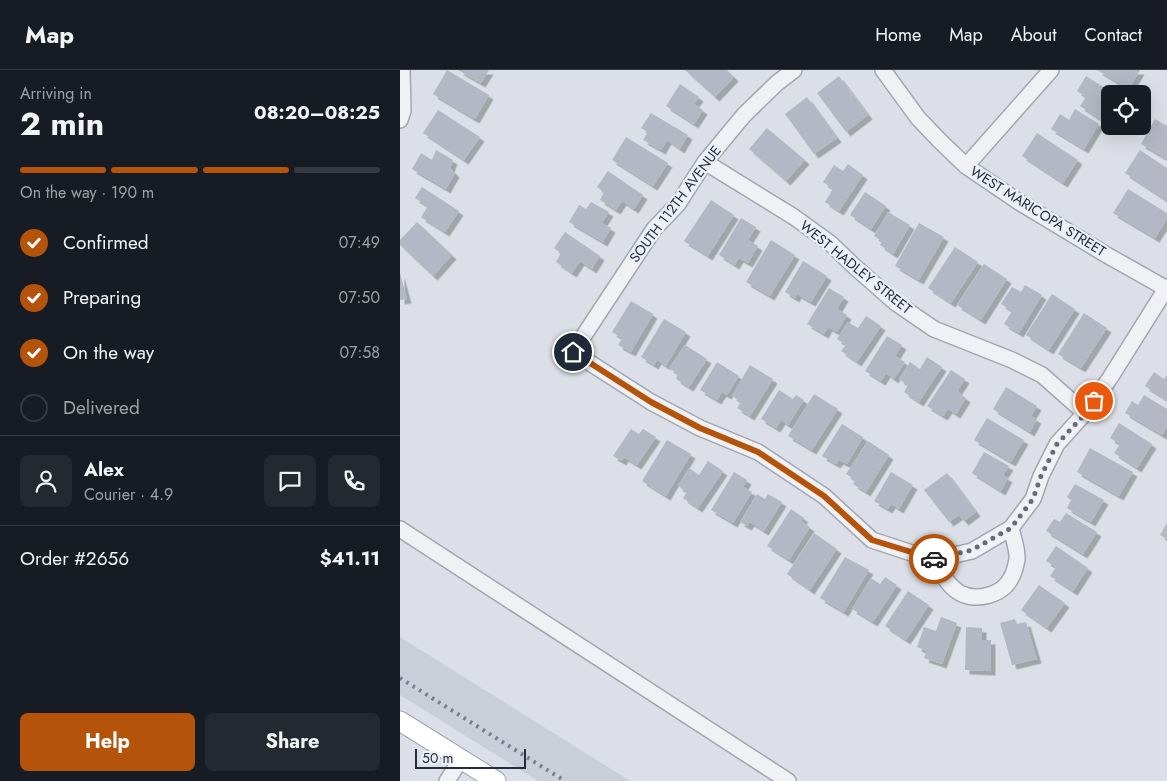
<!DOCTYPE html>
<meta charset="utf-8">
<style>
:root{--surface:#171b24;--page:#242831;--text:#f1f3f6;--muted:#9ea1a6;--line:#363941;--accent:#b45309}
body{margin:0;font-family:Jost,sans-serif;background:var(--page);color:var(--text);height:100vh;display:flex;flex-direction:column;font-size:19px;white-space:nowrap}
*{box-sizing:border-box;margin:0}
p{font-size:16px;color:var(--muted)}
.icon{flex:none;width:28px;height:28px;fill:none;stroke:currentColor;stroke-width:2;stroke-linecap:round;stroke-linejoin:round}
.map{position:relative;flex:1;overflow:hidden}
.details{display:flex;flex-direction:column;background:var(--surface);width:400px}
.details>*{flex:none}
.buttons{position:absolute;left:701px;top:15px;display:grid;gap:10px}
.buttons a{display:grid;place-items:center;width:50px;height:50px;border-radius:8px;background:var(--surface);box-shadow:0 5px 20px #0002;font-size:25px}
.scale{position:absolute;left:15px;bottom:12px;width:111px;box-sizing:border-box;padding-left:5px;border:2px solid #252c3e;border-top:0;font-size:14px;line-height:18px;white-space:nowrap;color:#252c3e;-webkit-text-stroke:4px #eceff5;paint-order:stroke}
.pin{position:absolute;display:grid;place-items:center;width:42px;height:42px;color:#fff;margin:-21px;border:2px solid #fff;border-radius:50%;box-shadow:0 1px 5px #0007}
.courier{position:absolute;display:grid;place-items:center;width:50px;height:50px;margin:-25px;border:4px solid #b45309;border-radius:50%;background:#fff;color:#222;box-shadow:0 1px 6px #0007}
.headline em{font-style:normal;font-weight:700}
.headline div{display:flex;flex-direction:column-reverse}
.headline{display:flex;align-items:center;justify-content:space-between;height:85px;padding:0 20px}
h1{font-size:32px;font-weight:700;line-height:38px}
.bar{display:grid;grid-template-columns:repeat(4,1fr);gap:8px 5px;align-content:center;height:60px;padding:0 20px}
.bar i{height:6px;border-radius:4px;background:var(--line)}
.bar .on{background:var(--accent)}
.bar p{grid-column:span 4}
.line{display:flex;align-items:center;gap:12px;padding:0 20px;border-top:1px solid var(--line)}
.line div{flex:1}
.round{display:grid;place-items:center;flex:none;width:52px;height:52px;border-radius:8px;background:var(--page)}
ol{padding:0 20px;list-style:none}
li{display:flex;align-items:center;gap:15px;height:55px}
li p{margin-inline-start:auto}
li .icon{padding:5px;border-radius:50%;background:var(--accent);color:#fff;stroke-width:4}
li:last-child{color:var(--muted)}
li i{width:28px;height:28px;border:2px solid var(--line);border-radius:50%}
.action{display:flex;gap:10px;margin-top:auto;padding:10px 20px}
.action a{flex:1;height:58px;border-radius:8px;background:var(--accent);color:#fff;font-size:20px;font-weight:700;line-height:58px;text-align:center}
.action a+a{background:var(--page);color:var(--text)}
header{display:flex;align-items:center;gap:30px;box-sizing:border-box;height:70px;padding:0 25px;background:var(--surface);border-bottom:1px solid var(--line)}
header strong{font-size:24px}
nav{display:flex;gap:28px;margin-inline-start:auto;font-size:18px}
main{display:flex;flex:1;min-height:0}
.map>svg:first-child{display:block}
.built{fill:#caced9}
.building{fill:#b3b8c4;filter:url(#shadow)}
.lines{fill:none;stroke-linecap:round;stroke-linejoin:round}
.minor-casing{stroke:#a1a6b1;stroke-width:18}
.major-casing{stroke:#9ba2b3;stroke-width:21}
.minor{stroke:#eff1f5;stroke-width:15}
.major{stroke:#fff;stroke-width:19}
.rail{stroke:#757d91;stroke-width:4;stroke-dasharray:2.5 5;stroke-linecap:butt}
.done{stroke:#656b79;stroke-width:5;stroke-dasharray:0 9}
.route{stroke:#b45309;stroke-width:6}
.labels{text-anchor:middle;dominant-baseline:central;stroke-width:4.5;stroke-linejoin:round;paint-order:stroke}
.street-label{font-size:14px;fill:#252c3e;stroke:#eceff5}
</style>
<header>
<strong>Map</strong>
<nav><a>Home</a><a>Map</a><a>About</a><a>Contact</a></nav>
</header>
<main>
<section class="details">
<div class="headline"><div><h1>2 min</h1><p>Arriving in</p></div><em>08:20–08:25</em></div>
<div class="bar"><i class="on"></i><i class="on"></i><i class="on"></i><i></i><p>On the way · 190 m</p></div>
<ol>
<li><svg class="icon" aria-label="check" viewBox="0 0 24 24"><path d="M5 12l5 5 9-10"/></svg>Confirmed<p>07:49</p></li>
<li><svg class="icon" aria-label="check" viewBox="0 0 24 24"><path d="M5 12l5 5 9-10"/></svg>Preparing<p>07:50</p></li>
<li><svg class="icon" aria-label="check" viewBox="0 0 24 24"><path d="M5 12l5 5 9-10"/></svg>On the way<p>07:58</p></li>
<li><i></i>Delivered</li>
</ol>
<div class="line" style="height:90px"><a class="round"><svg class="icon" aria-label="person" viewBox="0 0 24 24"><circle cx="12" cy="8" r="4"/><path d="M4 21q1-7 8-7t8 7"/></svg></a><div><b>Alex</b><p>Courier · 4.9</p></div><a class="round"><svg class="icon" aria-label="chat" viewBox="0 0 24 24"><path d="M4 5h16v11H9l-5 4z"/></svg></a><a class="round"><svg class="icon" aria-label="phone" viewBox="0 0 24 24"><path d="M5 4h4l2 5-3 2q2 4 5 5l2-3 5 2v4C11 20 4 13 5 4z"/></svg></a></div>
<div class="line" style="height:65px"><div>Order #2656</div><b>$41.11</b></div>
<div class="action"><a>Help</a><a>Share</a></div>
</section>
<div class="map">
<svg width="767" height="711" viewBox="0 0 767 711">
<defs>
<filter id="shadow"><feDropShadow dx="4.5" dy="4.5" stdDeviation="0" flood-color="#0004"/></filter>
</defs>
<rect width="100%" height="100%" fill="#dcdfe7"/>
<path class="built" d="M0 567 219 704 230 711H138L0 625Z"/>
<path class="building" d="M47 0 89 25 75 49 33 24Z
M58 0H89L81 13Z
M285 0H327L334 7 315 27Z
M697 0H740L729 19Z
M439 6 468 45 446 62 417 23Z
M686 6 714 24H710V40L703 51 680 36 686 27 677 21Z
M280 14 299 27 294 34 303 40 294 54 266 36Z
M407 27 437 68 414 84 385 44Z
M675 39 699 54 684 79 651 59 660 44 669 50Z
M38 40 80 67 64 90 23 63Z
M251 43 288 65 280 79 267 70 261 80 243 70 248 62 241 58Z
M755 49 767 56V89L741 74Z
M367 58 405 90 386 111 349 79Z
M637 63 678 90 663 113 622 86Z
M226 67 268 93 253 116 212 90Z
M36 80 53 90 50 98 55 103 46 119 12 99 21 83 32 90Z
M740 80 767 98 766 130 725 103Z
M448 94 463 105 439 141 425 132 433 119 423 112 434 95 443 101Z
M208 101 243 125 234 139 222 131 216 140 200 130 204 122 197 117Z
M22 117 59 141 45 162 21 147 28 136 15 128Z
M728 119 767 143V149L755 168 713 143Z
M465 122 486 136 471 159 450 145Z
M311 130 334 145 308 186 284 171Z
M191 132 209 142 202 153 211 158 203 172 169 152 179 135 186 139Z
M488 142 510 155 493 184 480 175 482 171 474 166Z
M341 148 356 157 348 170 358 176 348 193 339 188 335 195 319 185Z
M17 152 52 185 33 206 0 175V170Z
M519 153 544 167 519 210 495 196Z
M165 162 200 186 192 199 180 191 172 203 156 192 161 183 154 178Z
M371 170 395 185 370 226 346 212Z
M555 177 578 192 551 233 528 218Z
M403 191 427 206 411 232 397 224 395 228 385 222Z
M584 194 607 209 581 250 557 235Z
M0 203 7 229 0 230Z
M625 215 642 225 619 263 604 254 612 241 601 234 612 217 621 222Z
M429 218 444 227 437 239 447 245 437 262 428 257 424 264 407 254Z
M652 224 675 239 649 280 626 265Z
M231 231 253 244 231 282 218 275 222 268 212 262Z
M684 243 707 258 681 298 658 284Z
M466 246 481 256 457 292 441 281 446 275 437 269 448 252 458 258Z
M264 249 286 262 266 296 257 290 254 295 241 287Z
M487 266 502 275 495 286 505 292 494 309 486 303 481 311 465 301Z
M285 275 307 289 289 317 276 309 278 304 269 298Z
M527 287 542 297 519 332 504 322 508 315 499 309 510 292 520 299Z
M317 292 339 306 327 325 322 322 317 330 300 320Z
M350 295 373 309 350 346 337 338 341 332 332 326Z
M551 300 565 309 557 321 566 328 556 344 548 339 543 346 527 336Z
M754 302 764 309 767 305V330L745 316Z
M606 317 637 336 631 346 637 349 630 362 593 339Z
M379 320 393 329 396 325 404 330 388 355 381 350 376 358 361 349Z
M414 324 438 339 412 380 388 366Z
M744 325 767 339V356L762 365 725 343 732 331 738 335Z
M587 348 624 370 611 392 574 370Z
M719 353 752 374 737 398 714 383 720 374 710 368Z
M442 354 463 367 447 394 439 390 436 394 422 386Z
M231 359 239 364 243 359 256 367 237 395 224 387 222 391 213 386Z
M267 370 291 384 266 426 242 411Z
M468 371 489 385 466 422 453 414 456 410 446 404Z
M690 378 733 402 719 426 677 402Z
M584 382 609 396 603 405 608 408 601 421 572 403Z
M308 391 323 401 298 438 283 428 287 422 278 416 289 398 299 405Z
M334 402 347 410 343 417 352 422 333 453 311 440Z
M491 402 513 415 499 439 491 434 488 439 474 431Z
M547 403 576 442 564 451 559 445 549 452 524 420Z
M675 414 704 430 691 452 667 438 671 430 667 427Z
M357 424 365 429 368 424 382 432 364 461 350 452 347 456 340 452Z
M391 439 404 448 401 451 410 457 389 490 367 476Z
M666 443 697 462 683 484 646 461 654 449 660 452Z
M767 453V469L760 465Z
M414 463 437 479 410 520 387 504Z
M656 476 688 498 673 521 650 506 656 497 646 491Z
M445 487 469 500 444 542 420 528Z
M485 507 497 515 473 552 452 539 471 508 480 514Z
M639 515 665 533 647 558 621 540Z
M508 521 529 535 506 570 485 556Z
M541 547 557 553 542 594 524 588 527 581 517 577 524 557 536 561Z
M615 549 617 554 626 552 637 589 612 595 600 553Z
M566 557 582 558V570H591V601L565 600Z"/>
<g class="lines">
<g class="minor-casing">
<path id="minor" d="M394 0 377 13 344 45 305 92 278 134 254 159 173 282 251 332 300 358 358 382 424 426 472 470 533 490 572 481 611 458 633 429 641 406 657 374 685 343 710 308 767 217
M483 0 518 48 540 71 566 96 619 132 705 184 767 219
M0 50 3 41 2 0
M305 92 394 147 430 173 455 197 496 233 534 259 612 290 642 305 685 343
M566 96 651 0
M0 459 388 711
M533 490C540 501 548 516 560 523 576 532 603 525 611 508 614 503 616 495 617 489 618 481 613 467 611 458
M47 711 61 689"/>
</g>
<g class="major-casing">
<path id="major" d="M0 651 96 711"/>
</g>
<use href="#minor" class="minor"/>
<use href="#major" class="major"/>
<path class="rail" d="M0 608 165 711"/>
</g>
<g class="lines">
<path class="done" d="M534 489 572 480 611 458 633 429 641 406 657 374 686 343 694 331"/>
<path class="route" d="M173 282 251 332 300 358 358 382 424 426 472 470 534 489"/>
</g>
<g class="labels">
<g class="street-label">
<text transform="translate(275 134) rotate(-53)">SOUTH 112TH AVENUE</text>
<text transform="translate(638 141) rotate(32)">WEST MARICOPA STREET</text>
<text transform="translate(456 197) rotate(39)">WEST HADLEY STREET</text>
</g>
</g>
</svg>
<div class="buttons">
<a><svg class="icon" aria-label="locate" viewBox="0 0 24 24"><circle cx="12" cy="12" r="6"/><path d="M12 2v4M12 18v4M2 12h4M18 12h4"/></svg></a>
</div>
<div class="scale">50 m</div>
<div class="pin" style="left:694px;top:331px;background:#ea580c"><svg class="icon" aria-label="bag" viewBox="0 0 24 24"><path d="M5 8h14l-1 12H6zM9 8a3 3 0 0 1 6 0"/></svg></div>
<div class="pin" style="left:173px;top:282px;background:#1f2937"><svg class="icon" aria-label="home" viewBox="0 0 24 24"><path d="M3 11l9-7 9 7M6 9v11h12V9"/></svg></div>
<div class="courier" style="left:534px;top:489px"><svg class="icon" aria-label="car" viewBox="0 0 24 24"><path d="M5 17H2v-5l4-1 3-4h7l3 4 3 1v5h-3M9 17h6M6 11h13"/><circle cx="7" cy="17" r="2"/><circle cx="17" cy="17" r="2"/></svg></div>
</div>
</main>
